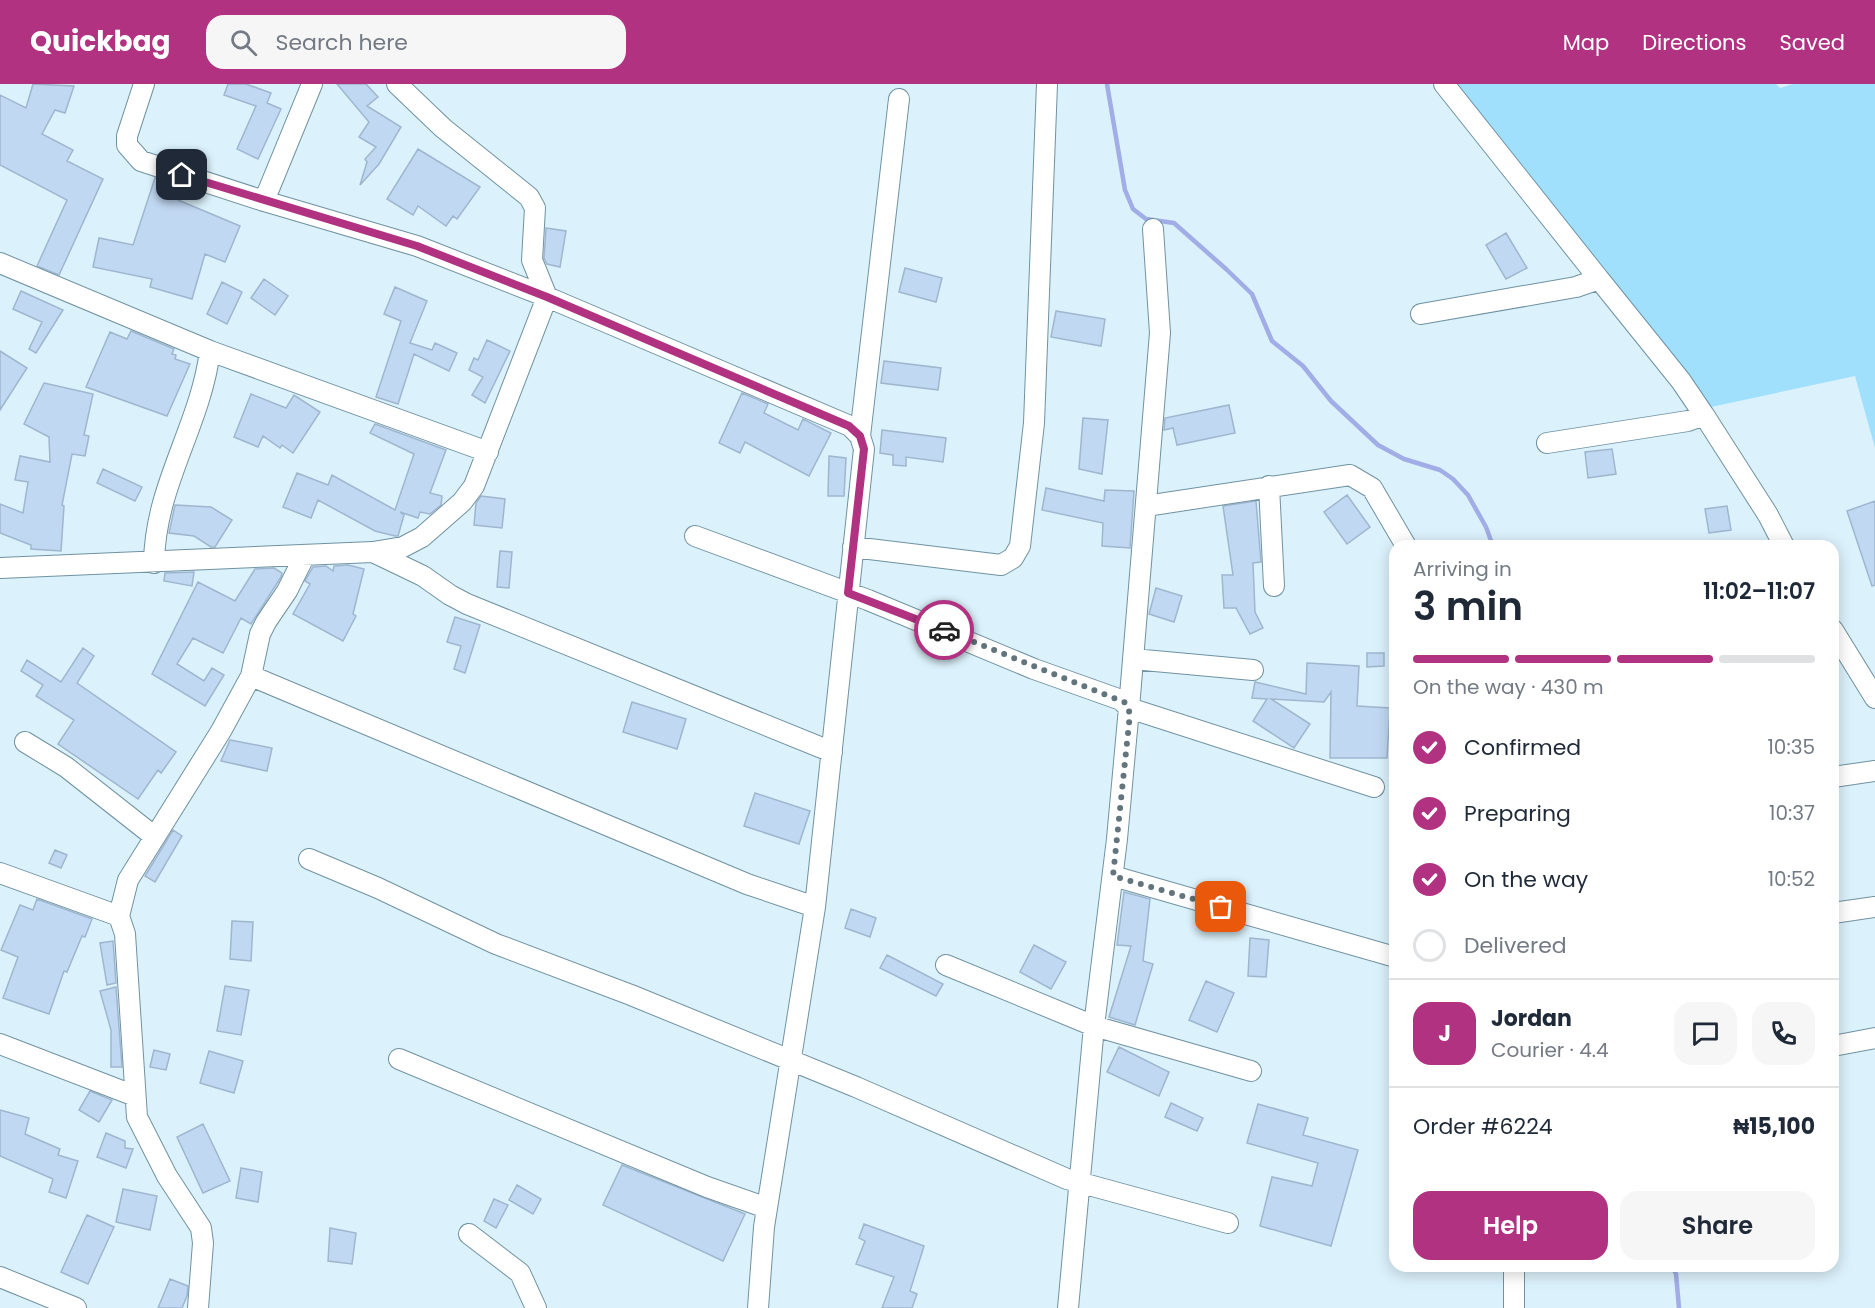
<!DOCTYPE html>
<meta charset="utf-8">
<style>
:root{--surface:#fff;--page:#f6f6f7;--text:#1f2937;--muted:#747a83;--line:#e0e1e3;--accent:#b03281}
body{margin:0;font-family:Poppins,sans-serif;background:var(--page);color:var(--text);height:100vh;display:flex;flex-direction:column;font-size:22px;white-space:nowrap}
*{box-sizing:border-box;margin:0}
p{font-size:20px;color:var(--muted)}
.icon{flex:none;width:33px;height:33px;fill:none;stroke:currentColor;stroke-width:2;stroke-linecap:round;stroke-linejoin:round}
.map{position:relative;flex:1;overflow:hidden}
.details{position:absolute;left:1389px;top:456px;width:450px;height:732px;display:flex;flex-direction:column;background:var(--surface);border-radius:18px;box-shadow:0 3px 15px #0003}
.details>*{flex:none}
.pin{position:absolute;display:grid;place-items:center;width:51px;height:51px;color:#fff;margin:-26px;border-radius:12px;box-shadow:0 3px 9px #0006}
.courier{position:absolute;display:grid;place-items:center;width:60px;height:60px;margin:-30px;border:4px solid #b03281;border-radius:50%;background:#fff;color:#222;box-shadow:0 2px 8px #0007}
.overview em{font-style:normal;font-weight:600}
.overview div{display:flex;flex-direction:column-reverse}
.overview{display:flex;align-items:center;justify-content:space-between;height:102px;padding:0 24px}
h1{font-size:39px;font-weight:600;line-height:45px}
.bar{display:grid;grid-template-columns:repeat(4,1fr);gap:9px 6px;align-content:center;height:72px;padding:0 24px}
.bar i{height:8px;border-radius:4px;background:var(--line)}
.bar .active{background:var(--accent)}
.bar p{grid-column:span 4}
.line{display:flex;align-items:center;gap:15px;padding:0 24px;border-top:2px solid var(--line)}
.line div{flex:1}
.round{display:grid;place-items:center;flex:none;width:63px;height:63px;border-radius:18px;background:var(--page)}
ol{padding:0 24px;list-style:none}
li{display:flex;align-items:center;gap:18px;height:66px}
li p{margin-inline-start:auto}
li .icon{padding:6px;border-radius:50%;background:var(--accent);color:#fff;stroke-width:4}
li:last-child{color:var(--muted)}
li i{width:33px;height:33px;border:3px solid var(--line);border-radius:50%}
.cta{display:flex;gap:12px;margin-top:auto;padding:12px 24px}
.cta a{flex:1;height:69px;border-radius:18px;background:var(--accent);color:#fff;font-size:24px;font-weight:600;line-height:69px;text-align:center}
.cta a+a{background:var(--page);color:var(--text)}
header{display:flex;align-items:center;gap:36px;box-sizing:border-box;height:84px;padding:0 30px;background:var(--accent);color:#fff}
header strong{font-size:28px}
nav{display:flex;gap:33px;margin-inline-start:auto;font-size:21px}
.search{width:420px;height:54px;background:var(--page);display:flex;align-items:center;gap:15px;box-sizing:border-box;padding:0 21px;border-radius:18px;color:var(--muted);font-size:22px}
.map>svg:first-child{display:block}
.green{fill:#a0e0fd}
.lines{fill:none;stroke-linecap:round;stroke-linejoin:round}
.stream{stroke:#a1ade6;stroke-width:4.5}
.building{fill:#c1d8f2;stroke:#9fb6cf;stroke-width:1.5}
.minor-casing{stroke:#7092a1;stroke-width:22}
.minor{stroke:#fff;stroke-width:20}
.done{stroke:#63747c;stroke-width:6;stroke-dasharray:0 10.8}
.route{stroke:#b03281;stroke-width:8}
</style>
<header>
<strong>Quickbag</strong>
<div class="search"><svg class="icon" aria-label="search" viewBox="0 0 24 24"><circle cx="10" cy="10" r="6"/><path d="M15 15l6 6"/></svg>Search here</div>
<nav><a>Map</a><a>Directions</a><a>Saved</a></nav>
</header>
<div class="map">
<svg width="1875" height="1224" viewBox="0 0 1875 1224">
<rect width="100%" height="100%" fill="#dbf1fb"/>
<path class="green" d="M1446 0H1776L1780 4 1793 0H1875V364L1855 292 1711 323 1701 315Z"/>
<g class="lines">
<path class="stream" d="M1107 0 1125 106 1133 125 1146 135 1174 139 1226 185 1252 210 1272 257 1303 282 1331 317 1378 361 1404 375 1440 386 1453 395 1468 411 1486 443 1493 462
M1672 1182 1676 1190 1679 1224"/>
</g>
<path class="building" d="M33 0 74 2 65 29 55 26 42 50 73 66 67 77 103 95 59 191 37 182 67 116 0 81V11L26 24Z
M228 0H246L271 9 267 19 281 25 258 75 237 65 256 22 224 11Z
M337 0H366L378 13 367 22 401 43 379 80 360 101 367 78 365 75 376 63 359 53 369 38Z
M418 65 480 103 457 135 453 132 446 142 418 122 413 131 387 115Z
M155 94 182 103 178 116 240 142 225 178 205 170 192 215 150 203 152 195 93 183 99 154 133 161Z
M546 144 566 147 560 183 547 180 544 174Z
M1506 149 1527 184 1506 195 1486 161Z
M905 184 942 194 936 218 899 208Z
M264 195 288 212 275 231 251 214Z
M222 198 242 208 227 240 207 230Z
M395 203 427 217 410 259 432 266 435 259 457 269 449 287 414 270 398 320 376 313 401 237 384 230Z
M21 207 63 226 36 269 29 265 42 238 13 225Z
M1056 227 1105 235 1101 262 1051 253Z
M131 247 174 265 172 270 176 271 175 275 190 280 167 332 86 303 110 248 127 255Z
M487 256 510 267 485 319 472 311 483 293 469 286 474 274 478 276Z
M0 267 27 284 0 326Z
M884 277 941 284 938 306 881 299Z
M44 299 93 310 84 351 89 352 85 372 72 370 62 421 64 422 61 467 31 465V461L0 449V420L23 429 28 398 15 396 20 372 50 378 49 353 24 340Z
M742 309 768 320 764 329 798 346 803 335 831 349 809 392 745 358 740 369 719 359Z
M251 310 286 324 294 311 320 328 293 369 282 361 280 364 263 352 258 363 234 353Z
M1229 321 1235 349 1177 361 1173 344 1164 346 1165 334Z
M1083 334 1108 336 1102 390 1079 385Z
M375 340 446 366 430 409 442 412 441 421 430 430 420 428 418 434 400 428 404 431 398 452H395L375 447 318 416 311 434 283 423 297 389 328 401 332 391 395 426 414 370 370 349Z
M882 346 946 354 943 378 906 373V382L893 381V371L880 369Z
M1612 365 1616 390 1588 394 1585 368Z
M829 372 846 374 844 412H828Z
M103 385 142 403 135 417 97 399Z
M1046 404 1104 417 1105 406 1134 407 1130 464 1102 462 1103 439 1042 426Z
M1347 411 1370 443 1347 460 1324 428Z
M481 412 505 415 502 444 474 441 476 419Z
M1256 417 1261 478 1253 479 1255 528 1263 544 1250 550 1236 524H1224L1222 491H1233L1223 422Z
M1875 417V501L1872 502 1847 427Z
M175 421 211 423 232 436 215 463H211L194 452 169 449Z
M1727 422 1731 446 1709 449 1705 425Z
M500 467 512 468 509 504 497 503Z
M348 481 364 485 353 530 356 532 343 557 293 530 310 500 305 497 313 483 326 482 333 487 334 482Z
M274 484 282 489 281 493 251 540 241 534 223 569 193 554 177 580 204 597 212 584 224 591 205 622 152 590 198 498 235 517 255 485Z
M194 488 192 502 164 497 165 489Z
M1156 504 1182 512 1174 538 1149 530Z
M455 533 480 541 465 589 454 585 461 562 447 558Z
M83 564 94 572 77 599 176 668 161 689 158 686 138 715 58 660 74 636 36 612 43 601 21 587 27 576 61 598Z
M1367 569H1384V582L1367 583Z
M1307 579 1359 582 1357 622 1390 624 1387 674H1330L1331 608 1324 618 1271 615 1310 640 1294 664 1253 637 1267 615 1252 614 1255 598 1306 610Z
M632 618 686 635 677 665 623 648Z
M230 656 272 664 267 687 221 677Z
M755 709 810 727 799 760 744 742Z
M173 746 182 752 155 798 145 792Z
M55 766 67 771 61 784 49 779Z
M1124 808 1150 815 1143 877 1153 880 1135 941 1109 933 1131 862 1117 861Z
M37 815 92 835 85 853 82 852 67 888 64 887 49 930 3 914 18 873 1 866 20 821 33 826Z
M851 825 876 834 870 853 845 844Z
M232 837 253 838 251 877 230 875Z
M1250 854 1269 856 1266 893 1248 892Z
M113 857 116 899 107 901 100 859Z
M1034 861 1066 878 1051 905 1020 888Z
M887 871 943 900 936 912 880 884Z
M1206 897 1234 909 1217 948 1189 936Z
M225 902 249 906 241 951 217 947Z
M116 903 122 983H111V946L100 907Z
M1119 963 1169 988 1159 1012 1107 988Z
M154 966 170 970 166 986 150 983Z
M209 967 243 977 234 1009 200 999Z
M90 1007 112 1016 99 1038 79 1026Z
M1171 1019 1203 1034 1197 1047 1165 1033Z
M1258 1020 1308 1034 1303 1051 1358 1066 1331 1162 1260 1142 1272 1093 1312 1102 1318 1079 1247 1059Z
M0 1026 29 1034 25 1050 60 1065 58 1071 78 1077 66 1114 49 1108 53 1095 0 1072Z
M203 1040 230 1097 203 1109 177 1053Z
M106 1049 125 1057V1064L133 1065 126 1084 97 1073Z
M622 1081 745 1130 723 1177 603 1121Z
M241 1084 262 1088 258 1118 236 1114Z
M517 1101 541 1115 533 1130 509 1116Z
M123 1105 157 1112 150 1146 116 1138Z
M494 1115 508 1121 496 1144 484 1137Z
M87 1131 114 1143 88 1200 61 1188Z
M864 1140 924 1162 910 1207 917 1210 912 1224H882L894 1193 856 1180 865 1157 859 1154Z
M330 1144 356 1149 352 1180 328 1177Z
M170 1195 188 1202 187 1212 182 1224H158Z"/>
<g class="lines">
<g class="minor-casing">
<path id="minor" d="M144 0 127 52V61L141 77 264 117 417 162 547 213 850 342 860 352 864 365 815 823 764 1143 758 1224
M264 117 312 0
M1153 145 1160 249 1129 624 1374 703
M0 179 210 267 488 368
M1599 195 1681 297 1704 331
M1421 230 1576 203 1599 195 1444 0
M860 352 899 15
M1547 359 1688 337 1704 331 1768 431 1784 462
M1269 402 1274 502
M1146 422 1350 391 1372 404 1406 462
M695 452 868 516 1034 585 1121 616 1129 624 1117 755 1094 942 1068 1224
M853 463 1001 481 1013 474 1020 462 1034 339 1047 0
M373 468 423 492 450 511 467 520 832 668
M154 479C155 401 200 343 210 267
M0 484 373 468 403 463 422 453 462 418 474 402 547 213 532 176 535 124 529 113 443 44 397 0
M1833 546 1875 614
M1133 575 1253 586
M251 592 747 800 815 823
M25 658 66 683 155 753
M1833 693 1875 687
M309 775 378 804 496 860 631 911 856 1003 1067 1095 1228 1139
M0 789 119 832
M1113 792 1395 873
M1833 829 1875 823
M946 881 1094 942 1251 987
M0 960 135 1012
M1833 962 1875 954
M399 975 707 1103 767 1124
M469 1150 520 1189 536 1224
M0 1193 76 1224
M198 1224 203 1159 201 1144 167 1092 137 1033 125 850 119 832 128 796 221 647 251 592 260 550 266 538 287 507 305 471
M1514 1224V1182"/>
</g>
<use href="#minor" class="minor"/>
</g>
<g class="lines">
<path class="done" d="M944 546 1126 619 1130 630 1113 792 1221 823"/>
<path class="route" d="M182 91 417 162 547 213 849 342 860 352 864 365 848 509 944 546"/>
</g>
</svg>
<div class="pin" style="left:1221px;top:823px;background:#ea580c"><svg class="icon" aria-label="bag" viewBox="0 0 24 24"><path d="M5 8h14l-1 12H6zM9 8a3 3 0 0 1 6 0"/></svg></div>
<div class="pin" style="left:182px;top:91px;background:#1f2937"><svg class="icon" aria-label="home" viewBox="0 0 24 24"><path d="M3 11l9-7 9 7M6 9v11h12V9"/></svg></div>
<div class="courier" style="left:944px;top:546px"><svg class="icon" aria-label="car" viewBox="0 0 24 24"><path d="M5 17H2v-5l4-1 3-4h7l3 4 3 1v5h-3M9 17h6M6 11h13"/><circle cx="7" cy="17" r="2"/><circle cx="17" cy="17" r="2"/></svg></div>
<section class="details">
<div class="overview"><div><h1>3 min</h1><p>Arriving in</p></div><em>11:02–11:07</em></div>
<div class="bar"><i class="active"></i><i class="active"></i><i class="active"></i><i></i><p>On the way · 430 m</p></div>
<ol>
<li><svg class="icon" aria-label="check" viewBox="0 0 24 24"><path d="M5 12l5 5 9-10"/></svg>Confirmed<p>10:35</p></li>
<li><svg class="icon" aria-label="check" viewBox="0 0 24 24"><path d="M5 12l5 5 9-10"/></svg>Preparing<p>10:37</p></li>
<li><svg class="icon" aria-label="check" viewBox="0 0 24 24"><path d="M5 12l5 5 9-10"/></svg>On the way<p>10:52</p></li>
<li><i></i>Delivered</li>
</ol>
<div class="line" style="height:108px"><b class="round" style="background:var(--accent);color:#fff">J</b><div><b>Jordan</b><p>Courier · 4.4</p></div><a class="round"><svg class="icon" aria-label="chat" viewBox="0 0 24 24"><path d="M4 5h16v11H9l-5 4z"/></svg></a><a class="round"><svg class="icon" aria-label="phone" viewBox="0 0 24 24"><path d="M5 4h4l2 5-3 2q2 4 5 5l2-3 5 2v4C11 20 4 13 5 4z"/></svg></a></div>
<div class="line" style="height:78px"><div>Order #6224</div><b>₦15,100</b></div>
<div class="cta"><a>Help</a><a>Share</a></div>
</section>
</div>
